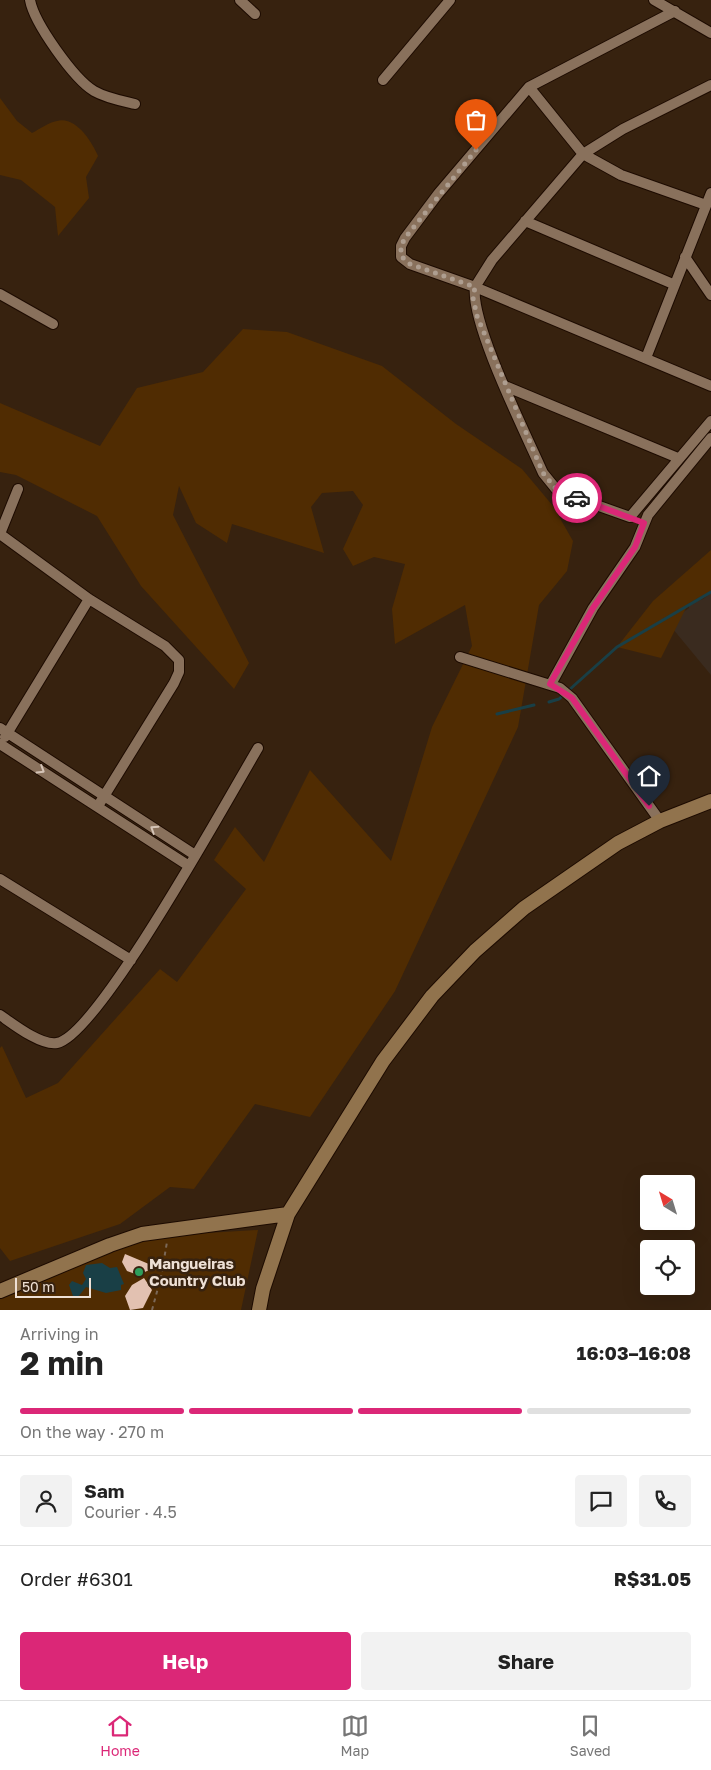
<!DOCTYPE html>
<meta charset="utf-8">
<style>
:root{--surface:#fff;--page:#f2f2f2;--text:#222;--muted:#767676;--line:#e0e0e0;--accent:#db2777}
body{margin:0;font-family:"Golos Text",sans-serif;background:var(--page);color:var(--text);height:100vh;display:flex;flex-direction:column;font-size:19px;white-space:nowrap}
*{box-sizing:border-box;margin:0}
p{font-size:16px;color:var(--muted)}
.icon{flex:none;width:28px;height:28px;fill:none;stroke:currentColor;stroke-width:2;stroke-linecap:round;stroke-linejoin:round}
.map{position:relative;height:1310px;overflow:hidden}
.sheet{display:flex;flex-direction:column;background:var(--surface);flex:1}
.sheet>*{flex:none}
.needle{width:32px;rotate:322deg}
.tools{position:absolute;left:640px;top:1175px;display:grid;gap:10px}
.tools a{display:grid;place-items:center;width:55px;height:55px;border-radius:5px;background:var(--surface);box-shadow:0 5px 20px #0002;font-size:25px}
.scale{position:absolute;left:15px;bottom:12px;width:76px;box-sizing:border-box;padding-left:5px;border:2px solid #eee0d5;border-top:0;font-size:14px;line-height:18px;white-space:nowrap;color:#eee0d5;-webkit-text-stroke:4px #37220f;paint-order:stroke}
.pin{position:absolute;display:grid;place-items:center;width:42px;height:42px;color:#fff;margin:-51px -21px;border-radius:50% 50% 50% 0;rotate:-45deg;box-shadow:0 0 5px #0007}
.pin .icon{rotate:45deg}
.courier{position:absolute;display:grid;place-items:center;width:50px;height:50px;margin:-25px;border:4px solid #db2777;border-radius:50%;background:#fff;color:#222;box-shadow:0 1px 6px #0007}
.summary em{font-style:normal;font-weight:700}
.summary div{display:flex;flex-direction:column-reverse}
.summary{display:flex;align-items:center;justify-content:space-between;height:85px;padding:0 20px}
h1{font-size:32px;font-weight:700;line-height:38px}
.bar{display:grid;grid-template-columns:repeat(4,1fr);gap:8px 5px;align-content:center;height:60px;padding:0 20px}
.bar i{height:6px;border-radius:4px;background:var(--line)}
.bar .on{background:var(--accent)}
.bar p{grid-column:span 4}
.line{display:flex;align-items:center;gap:12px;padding:0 20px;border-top:1px solid var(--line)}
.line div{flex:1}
.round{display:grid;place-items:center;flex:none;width:52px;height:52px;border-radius:5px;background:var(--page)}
.action{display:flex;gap:10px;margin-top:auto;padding:10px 20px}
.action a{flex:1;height:58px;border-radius:5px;background:var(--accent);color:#fff;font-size:20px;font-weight:700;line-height:58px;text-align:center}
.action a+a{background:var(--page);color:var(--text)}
.tab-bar{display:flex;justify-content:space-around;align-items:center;height:70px;border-top:1px solid var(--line);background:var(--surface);font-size:14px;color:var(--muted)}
.tab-bar a{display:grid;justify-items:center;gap:2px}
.tab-bar .on{color:var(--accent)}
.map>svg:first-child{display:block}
.education{fill:#3a2b1f}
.green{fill:#502c02}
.water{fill:#193f46}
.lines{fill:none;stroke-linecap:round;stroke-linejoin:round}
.stream{stroke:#193f46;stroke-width:3}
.building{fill:#e2c1b1}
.street-casing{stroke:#1d0b00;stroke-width:12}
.secondary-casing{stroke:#1d0b00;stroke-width:16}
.path{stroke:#7b6858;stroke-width:2;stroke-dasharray:4 4;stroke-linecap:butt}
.street{stroke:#89715c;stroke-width:10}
.secondary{stroke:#91734d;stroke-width:14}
.oneway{stroke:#d5c4b7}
.done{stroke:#ae9e90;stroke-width:5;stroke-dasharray:0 9}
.route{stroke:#db2777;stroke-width:6}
.leisure-dot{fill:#2e9e5b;stroke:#37220f;stroke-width:2}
.labels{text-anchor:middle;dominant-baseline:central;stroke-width:5;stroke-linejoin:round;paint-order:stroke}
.poi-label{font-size:15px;font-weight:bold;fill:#eee0d5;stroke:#37220f;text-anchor:start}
</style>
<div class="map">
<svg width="711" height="1310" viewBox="0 0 711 1310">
<rect width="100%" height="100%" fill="#37220f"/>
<path class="education" d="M711 593V675L668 623 689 608 688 604 703 599Z"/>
<path class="green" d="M0 98 17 121 32 133C40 129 49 122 57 121 76 116 92 142 98 156L86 177 89 198 58 236 55 207 21 180 0 175Z
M243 329 287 332 382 366 456 424 522 469 553 506 573 541 567 571 539 605 518 727 395 991 310 1117 255 1104 194 1189 170 1187 120 1224 10 1261 0 1248V1048L2 1046 26 1098 58 1083 160 969 177 982 246 889 214 860 235 827 264 862 310 770 391 861 432 727 472 646 465 605 395 644 392 609 405 564 374 557 353 566 343 549 363 505 353 491 322 493 311 507 324 553 232 524 227 543 196 523 179 486 173 515 249 663 234 689 141 586 97 516 16 475 0 472V403L100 446 137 388 203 372Z
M711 550V591L688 604 661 658 617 647 653 601Z
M258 1230 241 1310H0V1282L56 1262 141 1237Z"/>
<path class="water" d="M102 1263 110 1268 117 1267 124 1284 121 1285V1290L106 1293 86 1287 78 1297 73 1296 69 1285 72 1281 82 1285 86 1279 83 1273 86 1265Z"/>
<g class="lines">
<path class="stream" d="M549 702 559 699 617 647 711 592
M497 714 534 705"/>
</g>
<path class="building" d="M125 1254 156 1267 138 1275 127 1271 122 1262Z
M144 1278 152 1290 143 1308 130 1310 125 1296 132 1285Z"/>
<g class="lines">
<g class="street-casing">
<path id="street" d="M30 0C34 23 74 79 94 91 106 98 122 101 135 104
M240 0 255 14
M654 0 711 33
M675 11 529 87 438 194 405 238 401 246V257L410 264 475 287 492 260 583 154 623 129 711 85
M383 80 450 0
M529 87 583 154 621 175 706 205
M525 221 673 284
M685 257 711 295
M0 294 53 324
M646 358 711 193
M505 386 678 458
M711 386 475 287C470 323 526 434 543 473L556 489 568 495 630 517 711 421
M0 534 89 599 165 646 179 660V672L174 683 98 806
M0 534 18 489
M460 657 560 688 572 698 660 821
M551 684 593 608 635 547 648 515 711 438
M0 728 195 855
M5 737 89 599
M0 744 189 866
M0 879 131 960
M0 1015C13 1024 41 1046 57 1043 98 1036 230 795 258 748"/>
</g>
<g class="secondary-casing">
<path id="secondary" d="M0 1291 110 1245 142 1234 288 1214
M259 1310 263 1289 288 1214 383 1061 432 996 475 951 524 908 618 843 660 821 711 801"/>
</g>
<path class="path" d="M152 1310 161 1277 167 1242"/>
<use href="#street" class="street"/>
<use href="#secondary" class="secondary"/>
</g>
<defs><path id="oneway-chevron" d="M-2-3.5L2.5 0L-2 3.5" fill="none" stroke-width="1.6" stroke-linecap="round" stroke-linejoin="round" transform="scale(1.25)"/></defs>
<g class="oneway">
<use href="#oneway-chevron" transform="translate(41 770) rotate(32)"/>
<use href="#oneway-chevron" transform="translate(154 829) rotate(-147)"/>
</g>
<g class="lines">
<path class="done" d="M476 150 405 238 401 246V256L410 264 475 287 473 298 477 316 543 473 556 489 577 498"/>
<path class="route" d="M577 498 644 523 635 547 593 608 550 684 572 698 649 806"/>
</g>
<circle class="leisure-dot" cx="139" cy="1272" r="5"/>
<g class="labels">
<g class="poi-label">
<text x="149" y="1263">Mangueiras<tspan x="149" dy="17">Country Club</tspan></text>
</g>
</g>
</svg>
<div class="tools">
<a><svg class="needle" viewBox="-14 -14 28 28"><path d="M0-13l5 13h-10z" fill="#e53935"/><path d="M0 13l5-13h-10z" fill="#767676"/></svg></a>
<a><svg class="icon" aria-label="locate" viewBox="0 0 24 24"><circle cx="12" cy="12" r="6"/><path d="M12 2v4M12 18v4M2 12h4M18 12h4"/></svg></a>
</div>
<div class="scale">50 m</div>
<div class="pin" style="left:476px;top:150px;background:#ea580c"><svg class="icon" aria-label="bag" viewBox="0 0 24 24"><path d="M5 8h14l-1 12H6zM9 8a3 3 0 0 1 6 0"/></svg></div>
<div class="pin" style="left:649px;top:806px;background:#1f2937"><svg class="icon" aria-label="home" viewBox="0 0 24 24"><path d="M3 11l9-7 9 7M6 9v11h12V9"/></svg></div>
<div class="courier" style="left:577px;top:498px"><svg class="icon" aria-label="car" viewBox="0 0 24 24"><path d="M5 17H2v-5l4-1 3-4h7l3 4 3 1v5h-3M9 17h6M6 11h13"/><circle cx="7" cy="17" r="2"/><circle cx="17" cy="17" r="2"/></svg></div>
</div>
<section class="sheet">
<div class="summary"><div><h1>2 min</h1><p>Arriving in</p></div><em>16:03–16:08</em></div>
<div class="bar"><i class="on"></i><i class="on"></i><i class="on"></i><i></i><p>On the way · 270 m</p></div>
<div class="line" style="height:90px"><a class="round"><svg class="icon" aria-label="person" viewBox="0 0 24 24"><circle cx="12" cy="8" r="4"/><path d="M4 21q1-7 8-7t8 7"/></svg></a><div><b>Sam</b><p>Courier · 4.5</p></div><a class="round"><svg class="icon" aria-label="chat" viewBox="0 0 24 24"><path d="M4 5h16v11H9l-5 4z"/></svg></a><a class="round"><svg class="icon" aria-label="phone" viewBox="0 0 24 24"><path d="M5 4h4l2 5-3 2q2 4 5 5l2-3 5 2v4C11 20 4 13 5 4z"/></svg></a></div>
<div class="line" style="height:65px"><div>Order #6301</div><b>R$31.05</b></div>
<div class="action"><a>Help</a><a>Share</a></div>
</section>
<nav class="tab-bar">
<a class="on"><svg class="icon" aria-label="home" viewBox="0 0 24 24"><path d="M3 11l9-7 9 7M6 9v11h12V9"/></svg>Home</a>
<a><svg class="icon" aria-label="map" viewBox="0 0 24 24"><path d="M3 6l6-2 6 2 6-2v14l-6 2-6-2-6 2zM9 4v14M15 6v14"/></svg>Map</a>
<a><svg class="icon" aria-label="saved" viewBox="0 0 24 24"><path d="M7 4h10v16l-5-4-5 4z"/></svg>Saved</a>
</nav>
